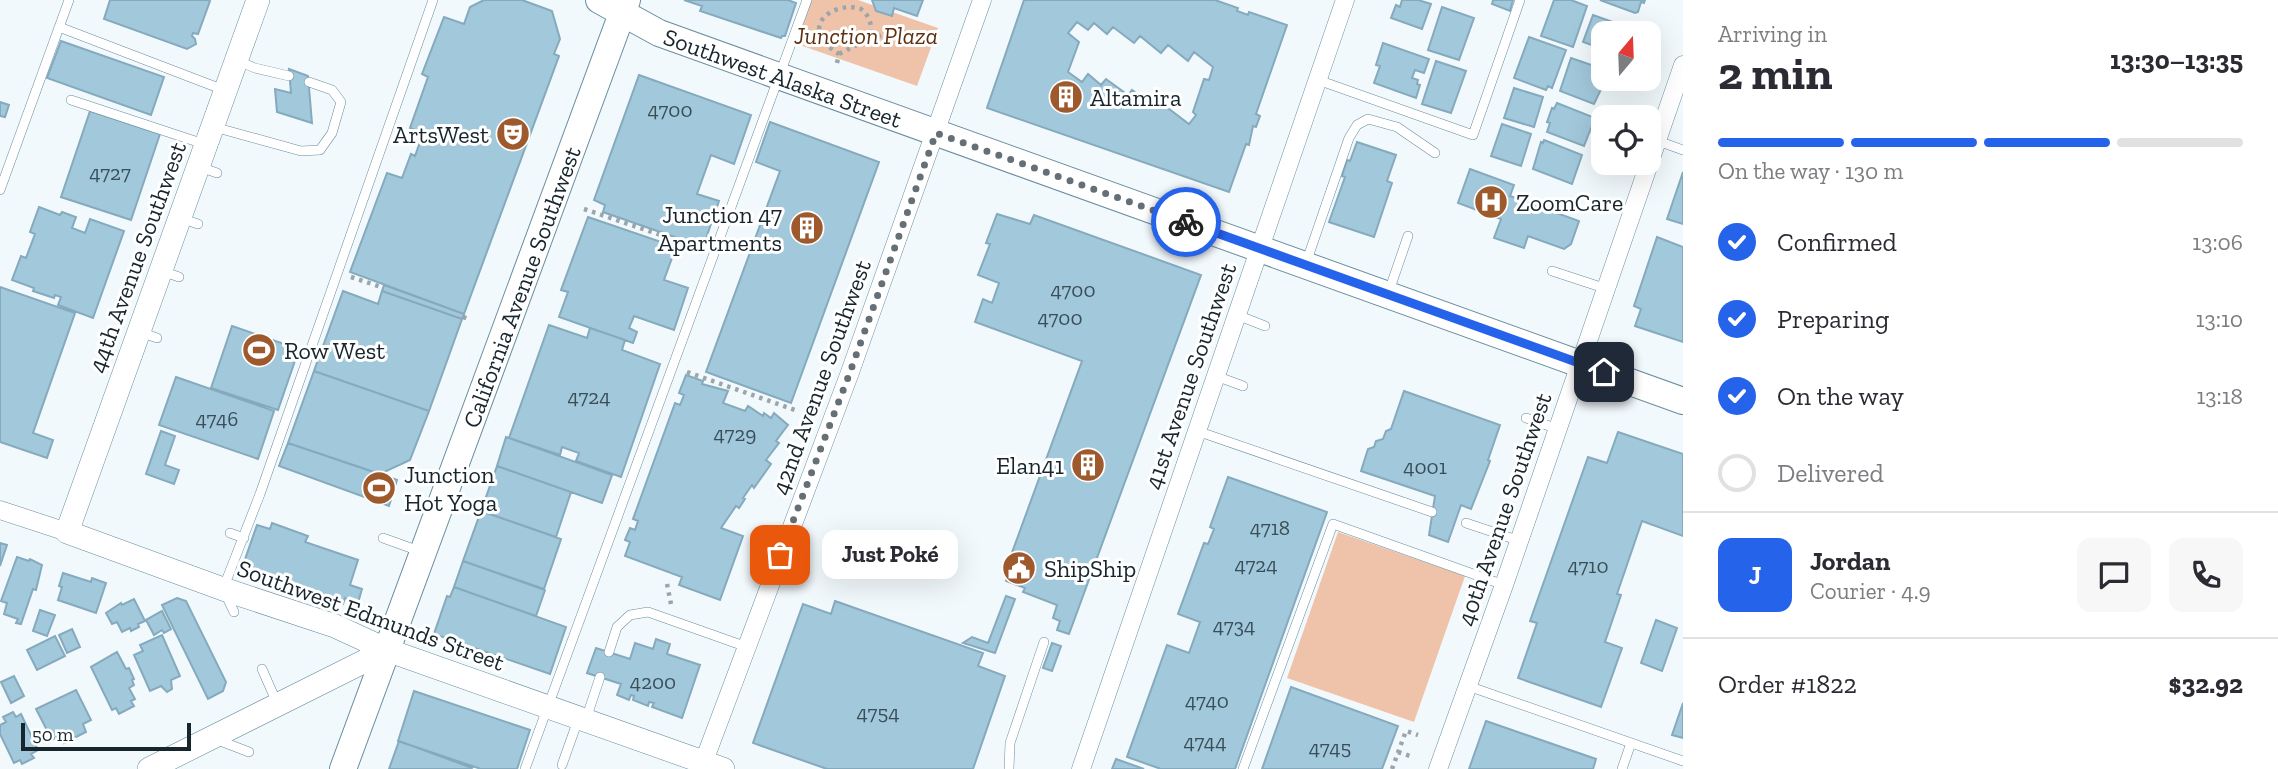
<!DOCTYPE html>
<meta charset="utf-8">
<style>
:root{--surface:#fff;--page:#f7f7f7;--text:#2b2b33;--muted:#7c7c81;--line:#e1e1e2;--accent:#2563eb}
body{margin:0;font-family:"Zilla Slab",serif;background:var(--page);color:var(--text);height:100vh;display:flex;flex-direction:column;font-size:26px;white-space:nowrap}
*{box-sizing:border-box;margin:0}
p{font-size:23px;color:var(--muted)}
.icon{flex:none;width:38px;height:38px;fill:none;stroke:currentColor;stroke-width:2;stroke-linecap:round;stroke-linejoin:round}
.map{position:relative;flex:1;overflow:hidden}
.side{display:flex;flex-direction:column;background:var(--surface);width:595px}
.side>*{flex:none}
.needle{width:46px;rotate:19deg}
.tools{position:absolute;left:1591px;top:21px;display:grid;gap:14px}
.tools a{display:grid;place-items:center;width:70px;height:70px;border-radius:14px;background:var(--surface);box-shadow:0 7px 28px #0002;font-size:35px}
.scale{position:absolute;left:21px;bottom:18px;width:170px;box-sizing:border-box;padding-left:7px;border:4px solid #17262d;border-top:0;font-size:19px;line-height:24px;white-space:nowrap;color:#17262d;-webkit-text-stroke:5px #fff;paint-order:stroke}
.pin{position:absolute;display:grid;place-items:center;width:60px;height:60px;color:#fff;margin:-30px;border-radius:14px;box-shadow:0 4px 10px #0006}
.courier{position:absolute;display:grid;place-items:center;width:70px;height:70px;margin:-35px;border:5px solid #2563eb;border-radius:50%;background:#fff;color:#222;box-shadow:0 2px 9px #0007}
.bubble{position:absolute;height:49px;border-radius:14px;background:var(--surface);box-shadow:0 7px 28px #0002;font-size:23px;font-weight:700;line-height:49px;text-align:center}
.head em{font-style:normal;font-weight:700}
.head div{display:flex;flex-direction:column-reverse}
.head{display:flex;align-items:center;justify-content:space-between;height:119px;padding:0 35px}
h1{font-size:46px;font-weight:700;line-height:52px}
.bar{display:grid;grid-template-columns:repeat(4,1fr);gap:10px 7px;align-content:center;height:84px;padding:0 35px}
.bar i{height:9px;border-radius:5px;background:var(--line)}
.bar .on{background:var(--accent)}
.bar p{grid-column:span 4}
.line{display:flex;align-items:center;gap:18px;padding:0 35px;border-top:2px solid var(--line)}
.line div{flex:1}
.round{display:grid;place-items:center;flex:none;width:74px;height:74px;border-radius:14px;background:var(--page)}
ol{padding:0 35px;list-style:none}
li{display:flex;align-items:center;gap:21px;height:77px}
li p{margin-inline-start:auto}
li .icon{padding:7px;border-radius:50%;background:var(--accent);color:#fff;stroke-width:4}
li:last-child{color:var(--muted)}
li i{width:38px;height:38px;border:4px solid var(--line);border-radius:50%}
main{display:flex;flex:1;min-height:0}
.map>svg:first-child{display:block}
.green{fill:#efc3a9}
.building{fill:#a2c8db;stroke:#85aabd;stroke-width:2;fill-rule:evenodd}
.lines{fill:none;stroke-linecap:round;stroke-linejoin:round}
.service-casing{stroke:#698ea0;stroke-width:10}
.minor-casing{stroke:#698ea0;stroke-width:19}
.tertiary-casing{stroke:#698ea0;stroke-width:24}
.secondary-casing{stroke:#698ea0;stroke-width:28}
.path{stroke:#9ba5aa;stroke-width:4.5;stroke-dasharray:3.5 5;stroke-linecap:butt}
.service{stroke:#fff;stroke-width:9}
.minor{stroke:#fff;stroke-width:18}
.tertiary{stroke:#fff;stroke-width:23}
.secondary{stroke:#fff;stroke-width:26}
.done{stroke:#647076;stroke-width:7;stroke-dasharray:0 12.6}
.route{stroke:#2563eb;stroke-width:9}
.labels{text-anchor:middle;dominant-baseline:central;stroke-width:6;stroke-linejoin:round;paint-order:stroke}
.number-label{font-size:21px;fill:#3a4e58}
.park-label{font-size:24px;font-style:italic;fill:#5d3010;stroke:#fff}
.street-label{font-size:24px;fill:#17262d;stroke:#fff}
.poi-label{font-size:24px;fill:#17262d;stroke:#fff;text-anchor:start}
</style>
<main>
<div class="map">
<svg width="1683" height="769" viewBox="0 0 1683 769">
<rect width="100%" height="100%" fill="#f2f9fd"/>
<path class="green" d="M809 0H858L938 28 917 86 794 43Z
M1338 532 1465 576 1414 722 1287 678Z"/>
<path class="building" d="M110 0H208L210 1 198 34 193 33 192 36 195 39 196 44 187 49 104 19Z
M484 0H522L552 11 560 39 554 54 559 56 464 314 350 272 387 173 402 178 411 154 415 156 423 133 410 128 428 77 422 74 444 17 464 24 470 7Z
M684 0H788L796 3 785 36H782L781 38 700 11 702 6Z
M872 0H923L917 16 894 8 892 16 876 11Z
M1024 0H1215L1238 8 1237 11 1248 15 1249 12 1287 25 1256 114 1260 116 1256 127 1253 126 1249 145 1246 144 1229 192 987 108ZM1077 22 1088 30 1094 23 1107 34 1113 27 1134 43 1140 36 1161 53 1168 45 1188 61 1194 52 1213 67 1209 80 1204 79 1193 112 1196 115 1189 124 1156 99 1151 105 1132 90 1128 95 1106 79 1101 85 1088 74 1082 82 1068 72 1079 42 1068 33Z
M1402 0H1418L1431 4 1422 29 1391 18 1396 5 1400 7Z
M1493 0H1513L1510 11 1492 4Z
M1554 0H1571L1587 6 1573 47 1541 36Z
M1600 0H1645L1644 3 1641 2 1638 12 1635 13Z
M1442 7 1474 18 1459 60 1428 50Z
M1593 15 1624 26 1621 33H1603V49L1583 42Z
M1529 37 1566 50 1552 88 1548 86 1546 90 1514 78Z
M61 41 164 77 151 115 47 78Z
M1383 43 1429 59 1424 73 1415 70 1412 78 1418 80 1417 84 1420 85 1416 98 1374 83 1380 66 1376 65Z
M1571 58 1603 69V79H1606L1594 104 1560 91Z
M1436 61 1466 71 1451 113 1422 104Z
M289 69 308 76 312 123 277 112 275 89 291 93Z
M639 75 751 115 734 164 711 155 697 194 719 201 703 247 603 212 605 205 594 200Z
M1514 88 1543 97 1534 127 1504 118Z
M0 102 9 105 5 117 0 116Z
M1557 103 1595 118 1584 146 1547 132 1550 123 1547 122 1552 108 1554 109Z
M90 111 160 134 131 220 61 197Z
M770 122 879 162 791 403 706 372 780 171 756 162Z
M1502 124 1531 134 1521 166 1491 156Z
M1544 140 1582 155 1572 184 1533 169 1541 142 1543 143Z
M1357 142 1396 155 1387 181 1392 183 1374 237 1329 222 1345 177 1342 176 1347 160 1350 161Z
M1470 169 1514 185 1510 196 1579 221 1571 244 1564 249 1528 236 1524 248 1494 238 1501 219 1458 203Z
M1683 172V224L1667 219Z
M39 207 60 215 62 212 76 217 72 228 85 233 90 219 124 231 93 318 58 305 61 297 55 295 54 298 33 291 34 288 12 280 21 256 26 258 35 234 30 232Z
M997 214 1030 224 1034 215 1201 275 1069 634 1057 630 1060 621 1053 618 1057 605 1023 592 1025 588 1006 581 1009 570 1006 569 1082 361 975 322 983 299 992 303 999 283 978 275 990 244 986 243Z
M588 217 676 247 664 280 688 288 674 330 634 316 629 328 637 332 633 343 559 317 568 292 561 290Z
M1657 237 1683 247V342L1635 326 1641 309 1634 306Z
M384 285 464 314 463 317 462 319 382 291Z
M0 287 75 313 33 433 53 440 47 458 0 442Z
M343 291 378 304 382 291 462 319 429 411 314 371Z
M549 325 587 338 590 328 625 340 622 350 660 364 621 477 576 461 579 453 562 447 560 455 509 438Z
M232 326 299 349 278 410 211 388Z
M314 371 429 411 410 460 380 474 288 443Z
M686 375 703 381 702 384 728 391 723 403 745 411 748 406 763 416 764 413 771 418 774 413 788 425 776 441 779 443 766 460 771 464 754 488 752 485 743 498 745 499 739 508 736 506 721 528 743 536 720 600 679 585 682 577 625 556 630 542 625 540 630 528 635 530 638 521 633 519 675 403 680 405 684 395 679 393Z
M176 377 274 411 258 459 159 425Z
M1404 391 1500 425 1488 460 1490 461 1471 509 1461 505 1448 542 1429 535 1435 496 1361 471 1368 449 1374 447 1376 441 1383 439 1386 431 1391 429Z
M161 431 175 436 165 465 179 470 174 484 146 474Z
M1618 432 1683 454V536L1642 521 1617 594 1621 595 1605 642 1622 648 1601 707 1518 678 1537 623 1530 621 1588 457 1607 463Z
M506 437 612 475 602 503 497 466Z
M288 443 397 480 389 506 279 466Z
M497 466 571 492 556 537 481 511Z
M1228 477 1327 512 1235 769H1161L1127 757 1167 645 1189 653 1200 622 1178 614 1204 543 1208 544 1214 529 1210 527Z
M481 511 561 539 544 589 463 561Z
M272 523 308 536 305 542 358 560 350 585 362 589 358 603 345 598 343 604 242 568 257 525 270 529Z
M0 543 7 545 0 566Z
M17 557 29 561 30 559 42 565 36 590 33 589 21 624 16 623 18 619 4 614 7 603 1 601Z
M463 561 545 590 536 616 454 587Z
M63 573 91 582 92 578 106 583 96 613 58 600 62 587 59 586Z
M454 587 566 627 550 674 434 634 447 596 450 597Z
M1006 596 1015 599 995 653 963 643 972 637 988 643Z
M177 598 186 601 226 682 223 691 208 699 162 605Z
M134 599 145 621 138 624 139 627 131 631 130 628 122 632 117 622 112 624 106 613 121 603 122 605Z
M835 601 983 653 978 666 1005 676 973 769H827L753 743 803 604 831 614Z
M40 610 55 615 47 636 33 631Z
M162 611 171 629 164 633 162 630 154 635 146 620Z
M1656 620 1677 628 1662 671 1641 663Z
M72 629 80 647 67 653 59 635Z
M162 635 180 676 171 680 172 689 167 692 161 686 150 691 134 655 143 651 140 645Z
M55 636 65 656 37 670 27 650Z
M656 639 670 644 667 654 700 665 682 718 652 707 654 703 649 702 648 706 633 700 634 696 631 695 629 700 617 695 621 684 587 673 596 648 630 659 635 643 653 649Z
M1052 643 1061 646 1052 671 1043 668Z
M117 652 126 669 129 668 134 679 132 680 134 685 129 688 135 699 131 701 134 706 119 714 116 708 112 710 91 667Z
M14 676 24 696 11 703 1 682Z
M1291 687 1398 726 1382 769H1262Z
M76 690 91 720 83 724 86 732 64 743 61 735 52 740 36 709Z
M414 691 530 730 517 769H481L398 741Z
M1683 703V738L1672 735Z
M13 712 16 717 21 714 38 750 31 754 34 758 22 764 20 760 14 763 0 734V725L6 722 3 717Z
M1486 721 1596 759 1593 769H1469Z
M399 741 472 768 471 769H389Z
M1116 759 1144 769H1112Z"/>
<g class="lines">
<g class="service-casing">
<path id="service" d="M59 27 224 90
M238 61 255 68 289 76
M1318 80 1473 135 1520 0
M71 100 204 144
M214 127 301 151 320 150 332 133 341 102 332 90 309 82
M1658 141 1683 150
M200 167 217 173
M0 190 69 0
M180 218 198 224
M1306 263 1349 138 1357 125 1368 119 1397 127 1435 153
M162 271 179 277
M1552 271 1607 289
M1388 294 1408 236
M1237 315 1265 326
M140 332 157 338
M1216 376 1243 386
M1526 418 1558 429
M1197 431 1432 512
M1466 523 1520 541
M230 533 244 538
M383 538 422 552
M234 612 223 589 260 494 433 0
M609 652 617 627 630 615 648 612 747 647
M262 669 277 703
M1468 686 1683 761
M586 719 600 677
M215 739 249 752
M562 765 578 720
M525 769 807 0
M1009 769 1010 743 1044 642
M1243 769 1333 524 1504 585
M1622 769 1631 743"/>
</g>
<g class="minor-casing">
<path id="minor" d="M0 510 67 532
M701 769 849 375 982 0
M1081 769 1345 0
M1438 769 1504 585 1683 65"/>
</g>
<g class="tertiary-casing">
<path id="tertiary" d="M258 0 67 532 223 589 335 626 387 650 723 769
M149 769 387 650"/>
</g>
<g class="secondary-casing">
<g id="secondary">
<path id="s1" d="M599 0 659 33 1683 401"/>
<path id="s2" d="M343 769 627 0"/>
</g>
</g>
<path class="path" d="M839 54C878 34 894 26 937 38
M837 63 839 54C794 26 836 0 861 9 870 16 873 27 870 38
M584 209 702 249
M351 277 384 288
M463 317 469 319
M687 372 795 410
M667 584 671 604
M1398 752 1410 756
M1392 769 1406 731 1418 735"/>
<use href="#service" class="service"/>
<use href="#minor" class="minor"/>
<use href="#tertiary" class="tertiary"/>
<use href="#secondary" class="secondary"/>
</g>
<g class="lines">
<path class="done" d="M780 555 849 375 936 133 1186 222"/>
<path class="route" d="M1186 222 1604 372"/>
</g>
<defs>
<g id="building-disc" transform="scale(1.75)"><circle r="9.5" fill="#9e5a2c" stroke="#fff"/><path d="M-4-6H4V6H1V3H-1V6H-4ZM-2.5-4.3h1.7v1.8h-1.7ZM.8-4.3h1.7v1.8H.8ZM-2.5-1h1.7V.8h-1.7ZM.8-1h1.7V.8H.8Z" fill="#fff"/></g>
<g id="theatre-disc" transform="scale(1.75)"><circle r="9.5" fill="#9e5a2c" stroke="#fff"/><path d="M-5-5.5Q0-4 5-5.5V0Q5 5 0 6Q-5 5-5 0ZM-3.3-2.5H-1v1.5H-3.3ZM1-2.5H3.3v1.5H1ZM-2.8 1Q0 5.5 2.8 1Z" fill="#fff"/></g>
<g id="hospital-disc" transform="scale(1.75)"><circle r="9.5" fill="#9e5a2c" stroke="#fff"/><path d="M-5-5h3v3.5h4V-5h3V5h-3V1.5h-4V5h-3Z" fill="#fff"/></g>
<g id="stadium-disc" transform="scale(1.75)"><circle r="9.5" fill="#9e5a2c" stroke="#fff"/><path d="M0-5a6.5 5 0 1 0 0 10a6.5 5 0 1 0 0-10ZM-3.5-1.8h7v3.6h-7Z" fill="#fff"/></g>
<g id="civic-disc" transform="scale(1.75)"><circle r="9.5" fill="#9e5a2c" stroke="#fff"/><path d="M-.6-6.5H3V-4.5H.6V-3L4-1V1h2V6H-6V1h2V-1L-.6-3ZM-1.2 2.5V6h2.4V2.5Z" fill="#fff"/></g>
</defs>
<g fill-rule="evenodd">
<use href="#building-disc" x="1066" y="97"/>
<use href="#theatre-disc" x="513" y="134"/>
<use href="#hospital-disc" x="1491" y="202"/>
<use href="#building-disc" x="807" y="228"/>
<use href="#stadium-disc" x="259" y="350"/>
<use href="#building-disc" x="1088" y="465"/>
<use href="#stadium-disc" x="379" y="488"/>
<use href="#civic-disc" x="1019" y="568"/>
</g>
<g class="labels">
<g class="number-label">
<text x="670" y="109">4700</text>
<text x="110" y="172">4727</text>
<text x="1073" y="289">4700</text>
<text x="1060" y="317">4700</text>
<text x="589" y="396">4724</text>
<text x="217" y="418">4746</text>
<text x="735" y="433">4729</text>
<text x="1425" y="466">4001</text>
<text x="1270" y="527">4718</text>
<text x="1256" y="564">4724</text>
<text x="1588" y="565">4710</text>
<text x="1234" y="625">4734</text>
<text x="653" y="681">4200</text>
<text x="1207" y="700">4740</text>
<text x="878" y="712">4754</text>
<text x="1205" y="741">4744</text>
<text x="1330" y="747">4745</text>
</g>
<g class="park-label">
<text x="866" y="35">Junction Plaza</text>
</g>
<g class="street-label">
<text stroke="none"><textPath href="#s1" startOffset="200">Southwest Alaska Street</textPath></text>
<text transform="translate(137 257) rotate(-70)">44th Avenue Southwest</text>
<text stroke="none"><textPath href="#s2" startOffset="514">California Avenue Southwest</textPath></text>
<text transform="translate(1190 376) rotate(-71)">41st Avenue Southwest</text>
<text transform="translate(821 377) rotate(-70)">42nd Avenue Southwest</text>
<text transform="translate(1504 509) rotate(-71)">40th Avenue Southwest</text>
<text transform="translate(371 615) rotate(20)">Southwest Edmunds Street</text>
</g>
<g class="poi-label">
<text x="1090" y="97">Altamira</text>
<text x="489" y="134" text-anchor="end">ArtsWest</text>
<text x="1516" y="202">ZoomCare</text>
<text x="782" y="214" text-anchor="end">Junction 47<tspan x="782" dy="28">Apartments</tspan></text>
<text x="284" y="350">Row West</text>
<text x="1064" y="465" text-anchor="end">Elan41</text>
<text x="404" y="474">Junction<tspan x="404" dy="28">Hot Yoga</tspan></text>
<text x="1044" y="568">ShipShip</text>
</g>
</g>
</svg>
<div class="tools">
<a><svg class="needle" viewBox="-14 -14 28 28"><path d="M0-13l5 13h-10z" fill="#e53935"/><path d="M0 13l5-13h-10z" fill="#7c7c81"/></svg></a>
<a><svg class="icon" aria-label="locate" viewBox="0 0 24 24"><circle cx="12" cy="12" r="6"/><path d="M12 2v4M12 18v4M2 12h4M18 12h4"/></svg></a>
</div>
<div class="scale">50 m</div>
<div class="pin" style="left:780px;top:555px;background:#ea580c"><svg class="icon" aria-label="bag" viewBox="0 0 24 24"><path d="M5 8h14l-1 12H6zM9 8a3 3 0 0 1 6 0"/></svg></div>
<div class="pin" style="left:1604px;top:372px;background:#1f2937"><svg class="icon" aria-label="home" viewBox="0 0 24 24"><path d="M3 11l9-7 9 7M6 9v11h12V9"/></svg></div>
<div class="courier" style="left:1186px;top:222px"><svg class="icon" aria-label="bike" viewBox="0 0 24 24"><circle cx="6" cy="16" r="4"/><circle cx="18" cy="16" r="4"/><path d="M6 16l4-8h5l3 8M10 8l3 8H6M13 5h3"/></svg></div>
<div class="bubble" style="left:822px;top:530px;width:136px">Just Poké</div>
</div>
<section class="side">
<div class="head"><div><h1>2 min</h1><p>Arriving in</p></div><em>13:30–13:35</em></div>
<div class="bar"><i class="on"></i><i class="on"></i><i class="on"></i><i></i><p>On the way · 130 m</p></div>
<ol>
<li><svg class="icon" aria-label="check" viewBox="0 0 24 24"><path d="M5 12l5 5 9-10"/></svg>Confirmed<p>13:06</p></li>
<li><svg class="icon" aria-label="check" viewBox="0 0 24 24"><path d="M5 12l5 5 9-10"/></svg>Preparing<p>13:10</p></li>
<li><svg class="icon" aria-label="check" viewBox="0 0 24 24"><path d="M5 12l5 5 9-10"/></svg>On the way<p>13:18</p></li>
<li><i></i>Delivered</li>
</ol>
<div class="line" style="height:126px"><b class="round" style="background:var(--accent);color:#fff">J</b><div><b>Jordan</b><p>Courier · 4.9</p></div><a class="round"><svg class="icon" aria-label="chat" viewBox="0 0 24 24"><path d="M4 5h16v11H9l-5 4z"/></svg></a><a class="round"><svg class="icon" aria-label="phone" viewBox="0 0 24 24"><path d="M5 4h4l2 5-3 2q2 4 5 5l2-3 5 2v4C11 20 4 13 5 4z"/></svg></a></div>
<div class="line" style="height:91px"><div>Order #1822</div><b>$32.92</b></div>
</section>
</main>
